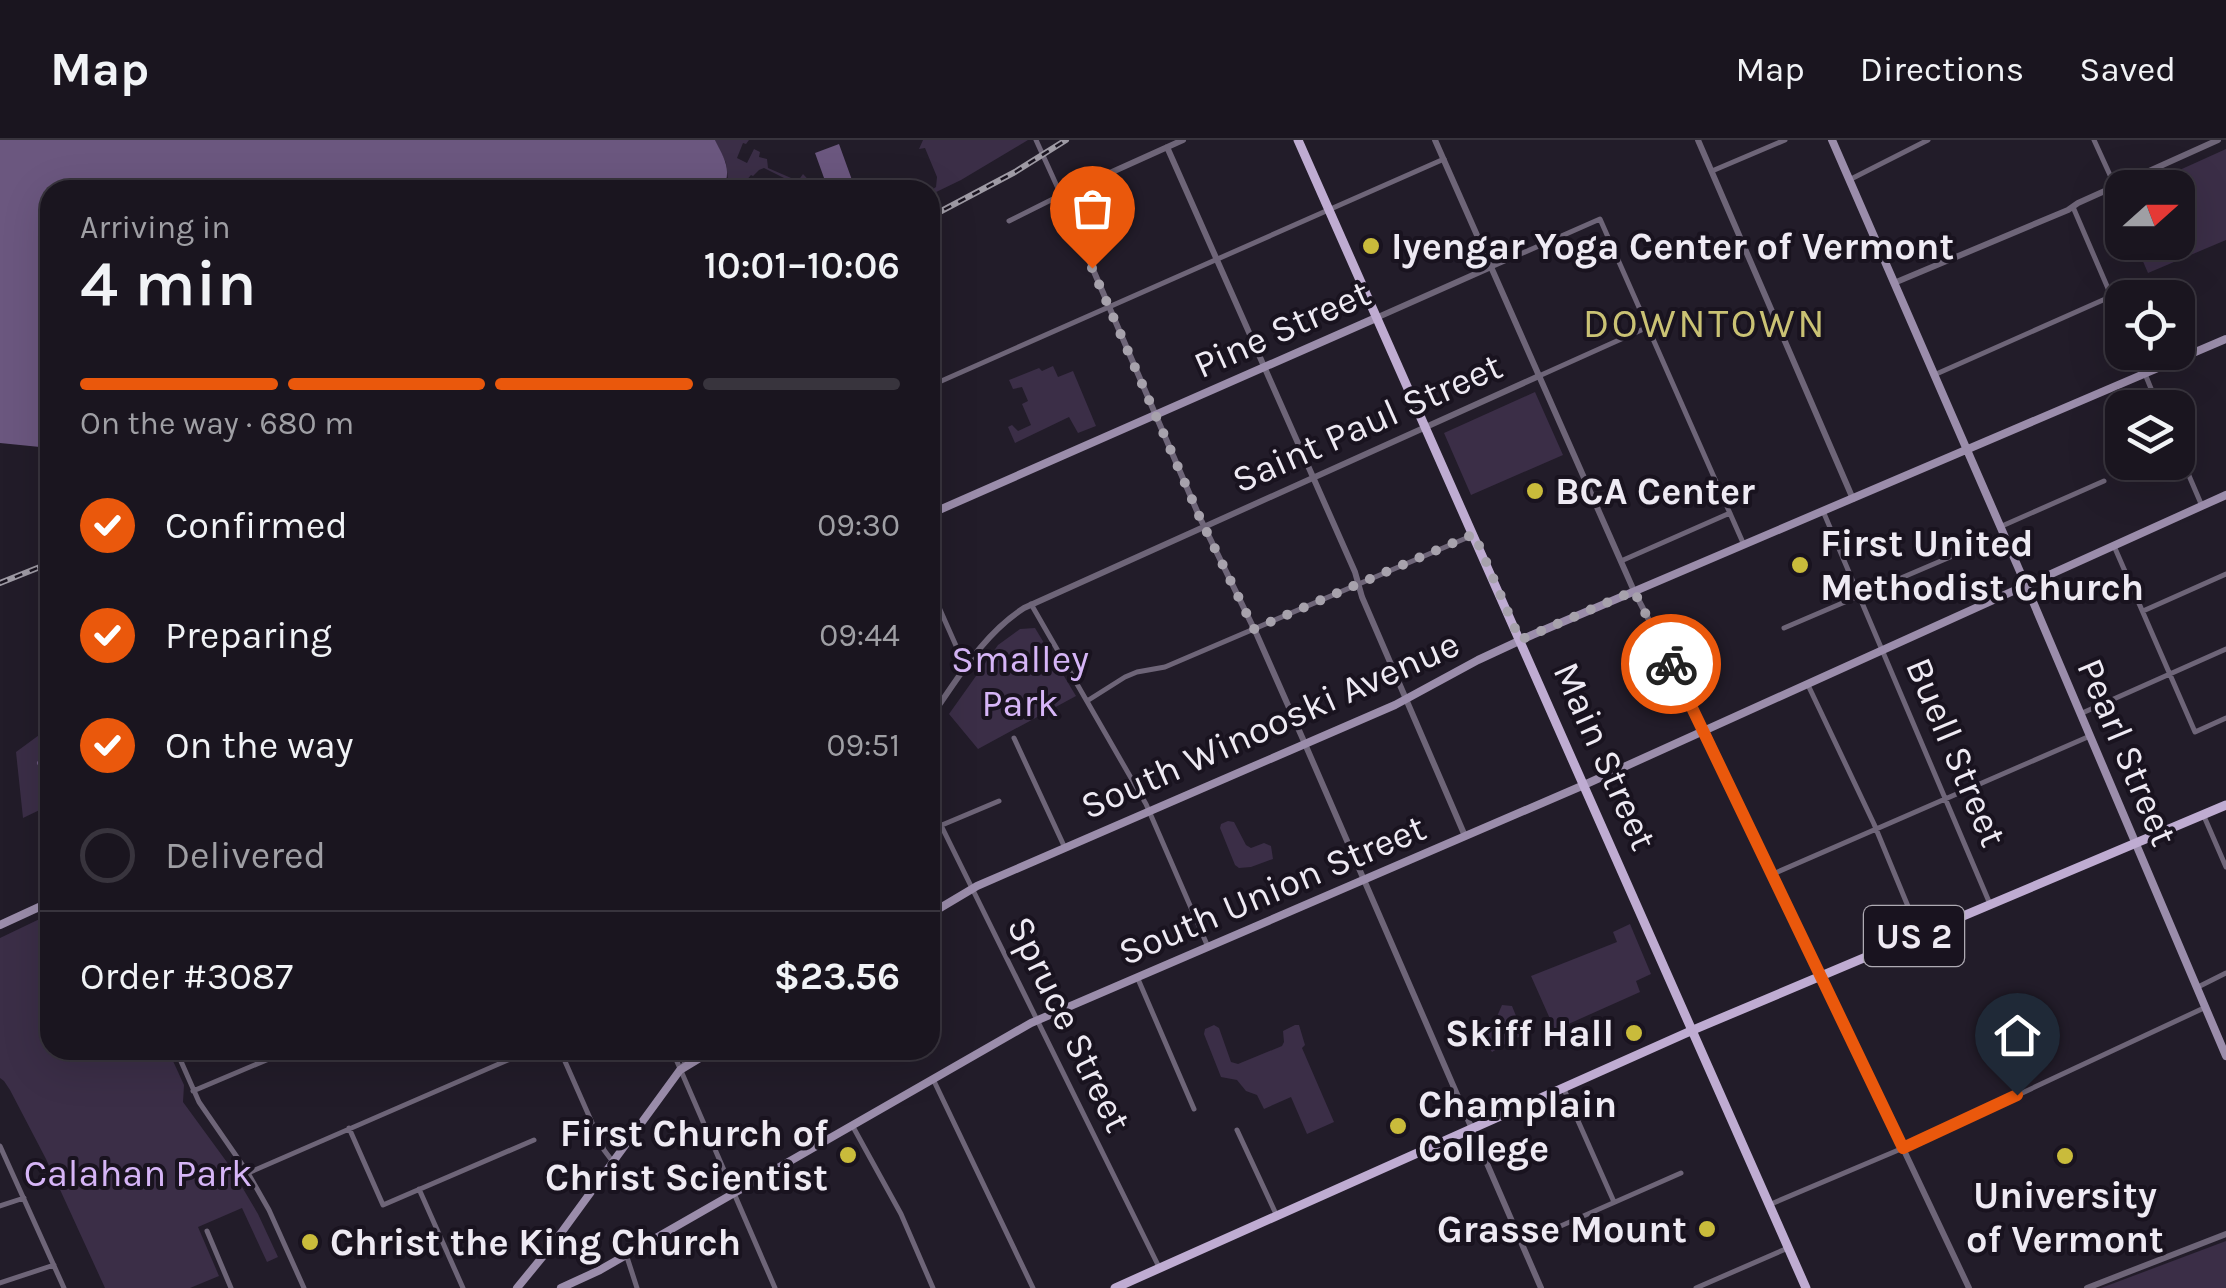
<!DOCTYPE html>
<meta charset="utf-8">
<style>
:root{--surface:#1a151f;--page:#231e28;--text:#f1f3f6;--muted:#9f9fa4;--line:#38343d;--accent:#ea580c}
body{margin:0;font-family:Karla,sans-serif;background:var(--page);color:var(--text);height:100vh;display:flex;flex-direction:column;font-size:38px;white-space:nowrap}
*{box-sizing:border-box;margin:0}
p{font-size:32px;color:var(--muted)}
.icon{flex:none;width:55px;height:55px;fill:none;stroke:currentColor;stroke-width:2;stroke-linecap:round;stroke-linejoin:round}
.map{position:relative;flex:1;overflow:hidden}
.details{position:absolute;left:40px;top:40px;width:900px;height:880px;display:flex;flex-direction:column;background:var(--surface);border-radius:30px;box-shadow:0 10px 40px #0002,0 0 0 2px var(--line)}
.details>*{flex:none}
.needle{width:65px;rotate:69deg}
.controls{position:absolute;left:2105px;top:30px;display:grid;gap:20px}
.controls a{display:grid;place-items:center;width:90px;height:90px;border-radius:20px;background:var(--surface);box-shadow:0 10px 40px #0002,0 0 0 2px var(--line);font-size:50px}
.pin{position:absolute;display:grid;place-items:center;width:85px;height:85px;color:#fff;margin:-102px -42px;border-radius:50% 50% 50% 0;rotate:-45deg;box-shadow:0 0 10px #0007}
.pin .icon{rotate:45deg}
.courier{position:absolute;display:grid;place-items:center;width:100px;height:100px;margin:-50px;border:8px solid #ea580c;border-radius:50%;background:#fff;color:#222;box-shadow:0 2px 12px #0007}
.headline em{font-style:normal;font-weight:600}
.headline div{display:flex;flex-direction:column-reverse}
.headline{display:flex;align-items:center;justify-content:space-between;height:170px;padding:0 40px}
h1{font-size:65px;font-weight:600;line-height:75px}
.bar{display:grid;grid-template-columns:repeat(4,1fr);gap:15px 10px;align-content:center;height:120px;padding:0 40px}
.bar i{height:12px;border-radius:8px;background:var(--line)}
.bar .on{background:var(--accent)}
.bar p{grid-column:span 4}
.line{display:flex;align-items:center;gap:25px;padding:0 40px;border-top:2px solid var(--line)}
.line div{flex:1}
ol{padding:0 40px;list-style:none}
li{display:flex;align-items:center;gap:30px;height:110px}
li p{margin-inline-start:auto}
li .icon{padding:10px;border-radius:50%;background:var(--accent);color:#fff;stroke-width:4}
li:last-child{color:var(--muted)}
li i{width:55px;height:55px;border:5px solid var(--line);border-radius:50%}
header{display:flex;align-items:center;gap:60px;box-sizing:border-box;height:140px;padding:0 50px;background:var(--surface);border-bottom:2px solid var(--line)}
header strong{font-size:48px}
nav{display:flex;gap:55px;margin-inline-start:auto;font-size:35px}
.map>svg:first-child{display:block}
.green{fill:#3b2e47}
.water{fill:#6b577f}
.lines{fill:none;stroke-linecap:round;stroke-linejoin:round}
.canal{stroke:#6b577f;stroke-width:6}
.minor{stroke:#6e6578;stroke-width:5}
.tertiary{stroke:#6e6578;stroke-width:6}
.secondary{stroke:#9b8dab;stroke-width:8}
.primary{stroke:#bfacd2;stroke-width:9}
.rail-casing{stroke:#9e9aa4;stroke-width:6}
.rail{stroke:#19131f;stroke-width:2.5;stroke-dasharray:8;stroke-linecap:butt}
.done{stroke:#a7a2ac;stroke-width:10;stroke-dasharray:0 18}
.route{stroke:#ea580c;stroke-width:12}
.poi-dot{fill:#c9bb3b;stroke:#19131f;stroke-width:4}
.labels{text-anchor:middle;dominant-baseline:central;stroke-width:8;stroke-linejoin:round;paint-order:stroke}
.shield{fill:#19131f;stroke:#aeaab3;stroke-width:2.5}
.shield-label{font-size:35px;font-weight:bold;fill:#eeeaf3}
.poi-label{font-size:38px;font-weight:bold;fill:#eeeaf3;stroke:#19131f;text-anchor:start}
.street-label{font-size:38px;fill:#eeeaf3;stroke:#19131f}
.park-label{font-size:38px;fill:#d6b5f7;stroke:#19131f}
.neighbourhood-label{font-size:40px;letter-spacing:2.5px;fill:#cac274;stroke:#19131f}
</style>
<header>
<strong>Map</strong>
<nav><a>Map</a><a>Directions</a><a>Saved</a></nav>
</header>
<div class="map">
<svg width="2226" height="1148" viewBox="0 0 2226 1148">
<rect width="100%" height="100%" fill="#221c29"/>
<path class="green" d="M715 0H749L746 4 743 3 737 18 747 23 754 9 760 12 759 17 767 19 768 28 798 41 803 34 818 50H801L794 43 764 28 759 30 753 36 751 35 738 50H722L728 40 726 23Z
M923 0H1028L961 40 930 55V51L936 47 937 37 925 8 919 9Z
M2226 9V100L2148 133 2135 103 2178 102V48L2142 47Z
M1053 226 1058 237 1073 231 1096 286 1078 293 1069 277 1015 303 1008 287 1012 285 1018 291 1031 285 1022 264 1028 261 1022 247 1013 249 1009 240 1039 228 1042 231Z
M1535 252 1563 315 1471 355 1444 293Z
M1035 488 1076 556 978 609 949 574 998 505 1020 489Z
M50 587V665L23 678 16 612Z
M1228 681 1234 682 1246 705 1251 708 1264 703 1271 706 1273 719 1251 727 1239 728 1235 725 1220 688 1221 684Z
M50 774V910H168L184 945 183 962 229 1025 258 1074 278 1117 267 1122 242 1068 198 1087 219 1136 190 1148H105L46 1019 10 950 4 941 0 938V798Z
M1630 784 1651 834 1636 841 1640 852 1555 890 1531 836 1617 802 1613 792Z
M1502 865 1512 866 1523 893 1521 896 1510 901 1492 912 1481 895 1484 889 1495 881Z
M1214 885 1219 888 1231 922 1238 924 1282 906 1284 902 1283 891 1295 885H1299L1305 905 1302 908 1334 982 1307 994 1291 957 1264 969 1257 955 1246 951 1237 940 1221 937 1204 894 1205 889Z
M2226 1101V1148H2101L2117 1142Z"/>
<path class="water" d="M0 0H715C724 18 733 31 722 50H50V308L0 303Z
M839 4 852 40 828 49 815 13Z"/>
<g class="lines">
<path class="canal" d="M40 623 50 612"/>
<path class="minor" d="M2094 0 2115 46
M1712 31 1785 0
M1851 39 1928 0
M2073 67 2122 181
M1009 81 1061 55 1036 0
M1491 127 1600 79 1744 405
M2136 212 2159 268
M1934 235 2112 156
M1539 236 1648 187
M930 246 1444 19
M2178 310 2202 366
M1823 371 1990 764
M2002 386 2104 341
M2114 406 2195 592 2226 578
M1621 421 1730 373
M930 447 957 508 969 523
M1031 464 1146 664 1208 807
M2143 471 2226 434
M1784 488 2004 394
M1808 545 1874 684 1919 793
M1087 561 1125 537 1137 532 1165 527 1471 396
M2080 574 2226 509
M1014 598 1065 708
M930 663 1159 1127
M2203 674 2226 727
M942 685 999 661
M1773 734 2090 596
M1138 839 1194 969
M2198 847 2226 833
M176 910 199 962 248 1033 269 1070 304 1148
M560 910 604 1010 613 1022
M672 910 775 1148
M933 939 1033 1148
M1563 947 1614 1062
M193 951 290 910
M852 985 901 1074 933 1148
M349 988 383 1065 534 1000
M1237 990 1276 1074
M0 1006 64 1148
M248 1033 531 910
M419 1049 463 1148
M1771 1064 1915 1003 2206 867
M0 1066 24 1058
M207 1091 231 1148
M1522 1103 1681 1033
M626 1114 637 1148
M0 1143 54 1125
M1696 1148 1788 1108"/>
<path class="tertiary" d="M1183 0 1061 55 1200 378 1257 495 1302 597 1541 1148
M1435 0 1634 451 1703 585 1969 1148
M1698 0 1853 359
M1167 7 1355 432 1362 457 1465 696
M1894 143 2068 70 2078 63 2218 0
M1376 178 1491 127
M930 578C958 539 982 495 1024 468L1539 236
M684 925 694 910
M2087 1148 2226 1094"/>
<path class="secondary" d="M1832 0 2028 450 2226 916
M930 374 1376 178
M930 774 977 746 1395 565 1478 520 1532 495 2226 199
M0 785 50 762
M517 1148 553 1104 680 930 713 910
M561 1148 600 1130 1031 883 1584 645 2226 355"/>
<path class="primary" d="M1298 0 1806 1148
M1115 1148 1693 890 2226 665"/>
<g class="rail-casing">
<path id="rail" d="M930 77 1015 32 1066 0
M0 443 50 423"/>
</g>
<use href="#rail" class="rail"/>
</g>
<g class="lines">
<path class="done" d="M1092 128 1200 378 1254 489 1474 394 1520 500 1634 451 1671 524"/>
<path class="route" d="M1671 524 1903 1008 2017 955"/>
</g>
<g class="poi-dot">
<circle cx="1371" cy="106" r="10"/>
<circle cx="1535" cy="351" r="10"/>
<circle cx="1800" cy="425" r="10"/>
<circle cx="1634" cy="893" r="10"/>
<circle cx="1398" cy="986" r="10"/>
<circle cx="848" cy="1015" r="10"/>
<circle cx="2065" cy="1016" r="10"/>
<circle cx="1707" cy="1089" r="10"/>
<circle cx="310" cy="1102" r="10"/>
</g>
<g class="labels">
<rect class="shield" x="1864" y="766" width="100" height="60" rx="8"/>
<g class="shield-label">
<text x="1914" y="796">US 2</text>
</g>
<g class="poi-label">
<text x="1391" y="106">Iyengar Yoga Center of Vermont</text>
<text x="1555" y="351">BCA Center</text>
<text x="1820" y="403">First United<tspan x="1820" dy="44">Methodist Church</tspan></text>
<text x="1614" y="893" text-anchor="end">Skiff Hall</text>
<text x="1418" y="964">Champlain<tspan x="1418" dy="44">College</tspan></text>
<text x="828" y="993" text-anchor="end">First Church of<tspan x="828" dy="44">Christ Scientist</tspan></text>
<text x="2065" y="1055" text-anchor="middle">University<tspan x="2065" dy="44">of Vermont</tspan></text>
<text x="1687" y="1089" text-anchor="end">Grasse Mount</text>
<text x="330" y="1102">Christ the King Church</text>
</g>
<g class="street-label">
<text transform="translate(1282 189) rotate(-24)">Pine Street</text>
<text transform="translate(1367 283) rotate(-24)">Saint Paul Street</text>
<text transform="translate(1270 585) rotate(-24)">South Winooski Avenue</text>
<text transform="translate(1956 612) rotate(67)">Buell Street</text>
<text transform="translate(2127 612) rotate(67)">Pearl Street</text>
<text transform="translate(1605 616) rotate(66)">Main Street</text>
<text transform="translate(1272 750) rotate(-23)">South Union Street</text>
<text transform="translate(1069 884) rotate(64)">Spruce Street</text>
</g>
<g class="park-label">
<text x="1020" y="519">Smalley<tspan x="1020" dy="44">Park</tspan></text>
<text x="138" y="1033">Calahan Park</text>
</g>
<g class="neighbourhood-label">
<text x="1705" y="183">DOWNTOWN</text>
</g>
</g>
</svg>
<div class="controls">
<a><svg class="needle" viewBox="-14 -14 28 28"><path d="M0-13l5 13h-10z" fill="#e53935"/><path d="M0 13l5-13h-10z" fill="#9f9fa4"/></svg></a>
<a><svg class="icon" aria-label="locate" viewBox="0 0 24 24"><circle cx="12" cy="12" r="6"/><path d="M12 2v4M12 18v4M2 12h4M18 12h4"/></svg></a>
<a><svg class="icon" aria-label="layers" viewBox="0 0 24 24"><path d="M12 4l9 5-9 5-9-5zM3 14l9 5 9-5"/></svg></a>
</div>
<div class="pin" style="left:1092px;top:128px;background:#ea580c"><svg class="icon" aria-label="bag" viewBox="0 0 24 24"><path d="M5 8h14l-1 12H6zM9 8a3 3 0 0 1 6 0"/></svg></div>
<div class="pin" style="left:2017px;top:955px;background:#1f2937"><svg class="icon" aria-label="home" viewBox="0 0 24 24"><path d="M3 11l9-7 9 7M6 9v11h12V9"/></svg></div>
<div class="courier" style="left:1671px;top:524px"><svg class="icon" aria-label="bike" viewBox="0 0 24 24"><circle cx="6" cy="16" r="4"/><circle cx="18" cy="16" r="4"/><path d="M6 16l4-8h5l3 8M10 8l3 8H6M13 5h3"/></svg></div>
<section class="details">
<div class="headline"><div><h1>4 min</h1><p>Arriving in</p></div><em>10:01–10:06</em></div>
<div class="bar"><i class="on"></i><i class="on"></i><i class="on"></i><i></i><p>On the way · 680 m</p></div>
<ol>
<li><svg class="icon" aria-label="check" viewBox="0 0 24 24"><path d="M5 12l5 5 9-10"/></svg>Confirmed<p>09:30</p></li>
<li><svg class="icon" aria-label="check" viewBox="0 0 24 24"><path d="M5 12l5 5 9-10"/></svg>Preparing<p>09:44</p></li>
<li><svg class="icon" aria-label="check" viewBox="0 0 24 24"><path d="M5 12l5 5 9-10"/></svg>On the way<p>09:51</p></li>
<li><i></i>Delivered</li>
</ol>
<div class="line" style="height:130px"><div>Order #3087</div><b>$23.56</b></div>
</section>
</div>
